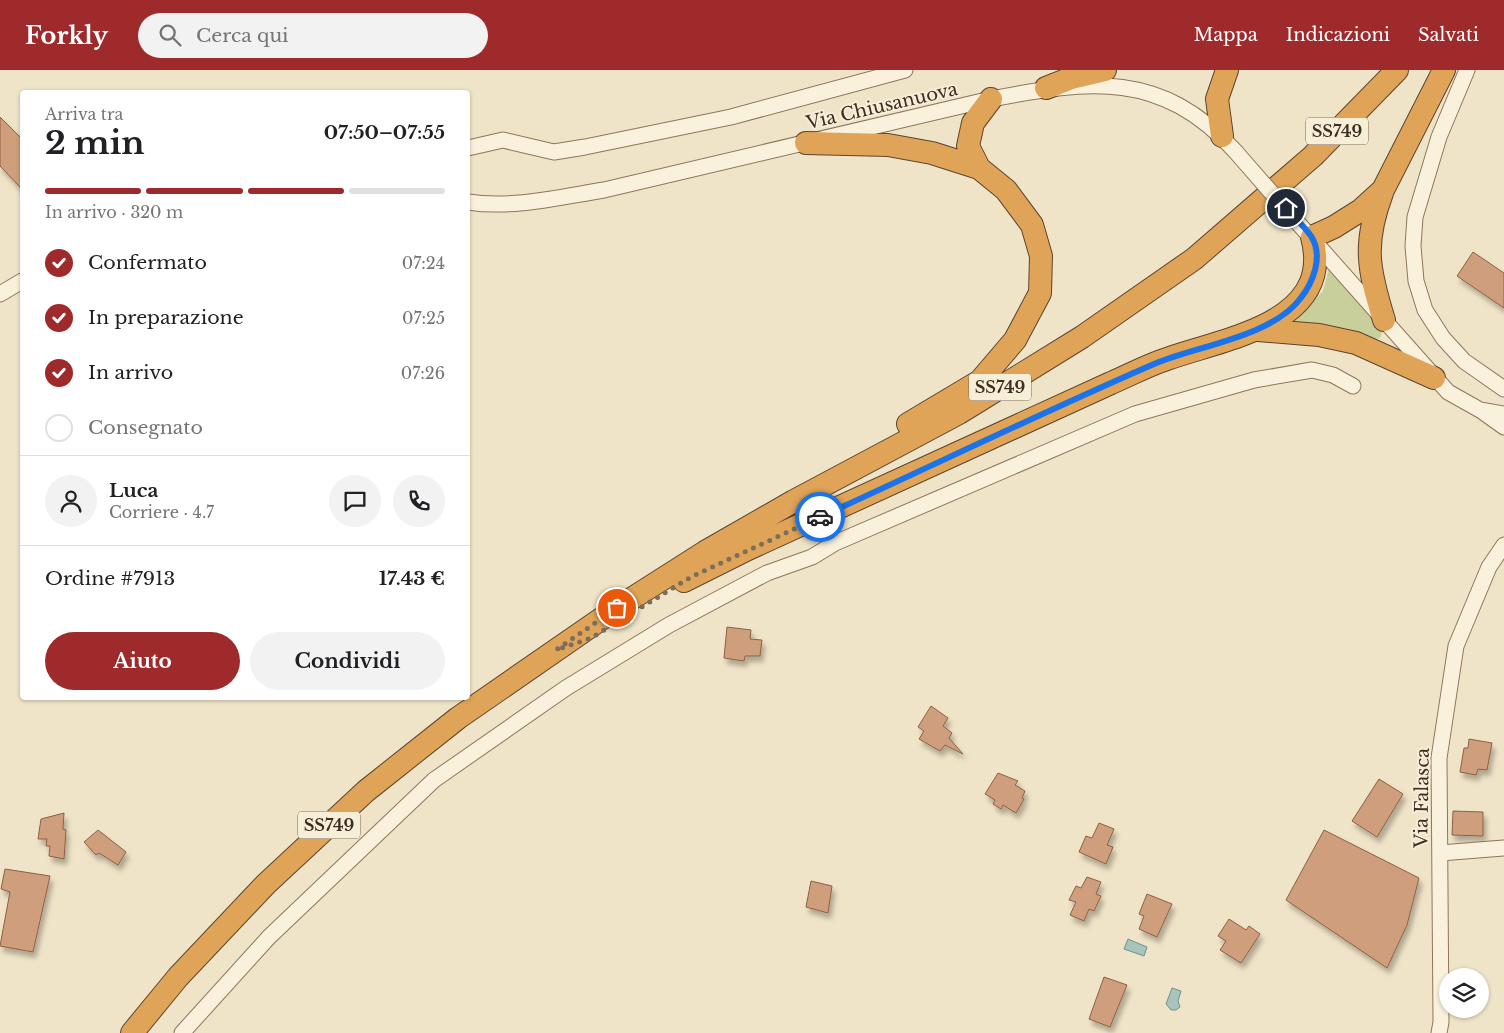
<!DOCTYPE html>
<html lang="it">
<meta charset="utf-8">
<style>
:root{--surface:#fff;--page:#f2f2f2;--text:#202124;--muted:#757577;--line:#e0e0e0;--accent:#9e2a2b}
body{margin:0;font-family:"Libre Baskerville",serif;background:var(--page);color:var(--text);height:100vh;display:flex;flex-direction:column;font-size:19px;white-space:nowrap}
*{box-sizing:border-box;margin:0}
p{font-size:16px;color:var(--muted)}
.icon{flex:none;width:28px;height:28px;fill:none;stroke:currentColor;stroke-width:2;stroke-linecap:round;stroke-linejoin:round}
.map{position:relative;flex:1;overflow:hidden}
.panel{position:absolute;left:20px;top:20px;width:450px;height:610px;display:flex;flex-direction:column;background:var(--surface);border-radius:5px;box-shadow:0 1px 4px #0004}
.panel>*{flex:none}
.tools{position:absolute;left:1439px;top:898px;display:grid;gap:10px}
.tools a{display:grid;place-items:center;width:50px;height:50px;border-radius:50%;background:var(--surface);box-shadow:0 1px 4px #0004;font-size:25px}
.pin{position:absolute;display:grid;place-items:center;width:42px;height:42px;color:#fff;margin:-21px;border:2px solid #fff;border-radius:50%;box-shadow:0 1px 5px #0007}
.courier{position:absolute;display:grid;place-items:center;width:50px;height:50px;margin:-25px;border:4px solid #1a73e8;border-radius:50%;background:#fff;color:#222;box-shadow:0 1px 6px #0007}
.head em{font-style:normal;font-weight:800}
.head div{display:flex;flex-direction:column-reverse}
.head{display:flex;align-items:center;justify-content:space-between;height:85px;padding:0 25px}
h1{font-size:32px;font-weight:800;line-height:38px}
.bar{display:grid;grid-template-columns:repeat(4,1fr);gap:8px 5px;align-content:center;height:60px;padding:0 25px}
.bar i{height:6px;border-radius:4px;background:var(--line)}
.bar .current{background:var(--accent)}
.bar p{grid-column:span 4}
.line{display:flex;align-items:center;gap:12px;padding:0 25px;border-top:1px solid var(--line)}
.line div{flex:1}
.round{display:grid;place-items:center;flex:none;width:52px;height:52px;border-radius:26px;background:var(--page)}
ol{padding:0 25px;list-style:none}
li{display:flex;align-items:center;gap:15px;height:55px}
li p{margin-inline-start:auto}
li .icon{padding:5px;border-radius:50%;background:var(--accent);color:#fff;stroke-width:4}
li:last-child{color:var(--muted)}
li i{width:28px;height:28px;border:2px solid var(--line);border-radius:50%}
.action{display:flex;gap:10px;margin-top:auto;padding:10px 25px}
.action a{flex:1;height:58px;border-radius:30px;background:var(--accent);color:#fff;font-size:20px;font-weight:800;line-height:58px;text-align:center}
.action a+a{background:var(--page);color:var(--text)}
header{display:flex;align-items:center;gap:30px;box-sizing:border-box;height:70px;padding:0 25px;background:var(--accent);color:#fff}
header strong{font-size:24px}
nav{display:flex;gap:28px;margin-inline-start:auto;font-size:18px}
.search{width:350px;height:45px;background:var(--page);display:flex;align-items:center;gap:12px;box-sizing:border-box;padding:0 18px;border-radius:28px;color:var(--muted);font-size:19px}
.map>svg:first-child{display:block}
.green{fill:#c9cf9b}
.water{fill:#a9c4bc;stroke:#6f938a}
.building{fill:#cf9f7d;stroke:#8d5f41;filter:url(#shadow)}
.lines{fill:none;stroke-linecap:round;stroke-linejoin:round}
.minor-casing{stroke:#8d765c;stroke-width:17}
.highway-casing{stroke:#5b4430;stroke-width:24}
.minor{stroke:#faf1dc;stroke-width:15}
.highway{stroke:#e0a458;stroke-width:22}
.minor-bridge-casing{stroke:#8d765c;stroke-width:17;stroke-linecap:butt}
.minor-bridge{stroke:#faf1dc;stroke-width:15}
.done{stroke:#7c6e5b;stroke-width:5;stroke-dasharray:0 9}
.route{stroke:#1a73e8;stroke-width:6}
.labels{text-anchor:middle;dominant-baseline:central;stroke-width:4;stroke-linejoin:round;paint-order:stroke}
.shield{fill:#f7eed8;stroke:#756857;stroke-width:1}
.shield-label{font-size:16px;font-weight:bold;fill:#3d2e20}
.street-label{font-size:18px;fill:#3d2e20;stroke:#f7eed8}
</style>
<header>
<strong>Forkly</strong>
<div class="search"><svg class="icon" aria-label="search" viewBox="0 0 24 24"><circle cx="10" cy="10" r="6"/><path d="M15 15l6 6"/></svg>Cerca qui</div>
<nav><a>Mappa</a><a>Indicazioni</a><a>Salvati</a></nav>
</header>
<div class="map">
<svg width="1504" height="963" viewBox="0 0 1504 963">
<defs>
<filter id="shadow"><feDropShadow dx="3" dy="5.5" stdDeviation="2.5" flood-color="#0004"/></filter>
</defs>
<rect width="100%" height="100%" fill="#f0e4c8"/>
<path class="green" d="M1329 199 1377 252 1382 261 1380 268 1373 269 1294 252 1323 221Z"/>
<path class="water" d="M1128 869 1147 877 1144 886 1124 879Z
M1172 918 1181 921 1178 931 1180 937 1176 940H1171L1166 934Z"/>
<path class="building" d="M0 47 22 69V119L0 96Z
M1473 182 1504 203V238L1457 206Z
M727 557 751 560 750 569 762 570 760 586H745L744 591 724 588Z
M931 636 948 648 943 656 952 663 949 668 963 684 945 675 940 681 919 669 924 661 918 657Z
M1469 669 1492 673 1487 700 1478 699 1476 705 1460 702 1464 678H1468Z
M998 703 1018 711 1015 715 1025 721 1022 728 1024 729 1016 743 1003 735 1001 739 993 734 995 730 985 724Z
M1379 709 1403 724 1377 767 1352 751Z
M1453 741 1483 742V766L1452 765Z
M64 743 63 759 66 760 64 789 49 786 50 776H46L47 769H38L41 749Z
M1099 753 1114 759 1107 775 1113 777 1106 794 1079 782 1086 766 1092 768Z
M98 760 126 782 118 795 99 783 96 785 84 772Z
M1324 760 1419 808 1407 855 1387 898 1286 830Z
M5 799 50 806 33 882 0 876 10 822 1 819Z
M1087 807 1101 812 1096 824 1101 826 1094 841 1089 839 1084 851 1070 845 1076 832 1069 830 1076 816 1081 818Z
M811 811 832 816 828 843 806 837Z
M1147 824 1172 834 1157 867 1139 859 1144 846 1139 844Z
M1229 849 1246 860 1249 856 1260 864 1241 893 1220 880 1226 871 1218 866Z
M1104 907 1127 915 1110 957 1089 949Z"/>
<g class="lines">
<g class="minor-casing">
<path id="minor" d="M1467 0 1439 67 1415 147 1413 176 1416 211 1425 240 1443 268 1464 291 1504 319
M468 78 503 70 554 82 585 77 731 47 905 0
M468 132C512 139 560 127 604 120L991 29C1090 10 1161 0 1235 81
M1298 153 1448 322 1480 340 1504 344
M0 224 22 211
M1483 342 1504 357
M1440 783 1504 778
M182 963 269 867 434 710 566 618 669 555 767 503 812 487 835 473 1135 344 1254 310 1312 300 1333 305 1353 316
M1439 963 1441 952 1439 688 1456 576 1489 497 1504 475"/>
</g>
<g class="highway-casing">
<path id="highway" d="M1046 18 1071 8 1105 0
M1222 66 1217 29 1227 0
M806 73 888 75 932 83 979 98
M1382 123C1363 174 1368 199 1384 250
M1258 260 1319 265 1356 273 1434 308
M908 354 980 311 1015 270 1040 223 1041 186 1032 155 1006 120 979 98 968 76 973 53 991 29
M684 511 748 479 1111 313C1130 305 1148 295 1167 289 1226 268 1335 253 1312 167L1334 157 1361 140 1383 120 1444 0
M132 963 178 907 266 814 366 721 458 648 617 538 705 482 794 431 959 343 1082 267 1194 189 1313 86 1397 0"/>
</g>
<use href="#minor" class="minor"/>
<use href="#highway" class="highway"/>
<g class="minor-bridge-casing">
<path id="minor-bridge" d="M1235 81 1298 153"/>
</g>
<use href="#minor-bridge" class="minor-bridge"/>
</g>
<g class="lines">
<path class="done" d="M617 538 556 580 591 568 691 507 820 447"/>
<path class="route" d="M820 447C932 396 1041 343 1154 294 1196 276 1271 267 1300 229 1313 213 1324 186 1311 166 1304 156 1294 147 1286 138"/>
</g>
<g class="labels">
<g class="shield">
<rect x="1306" y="47.5" width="62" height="27" rx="4"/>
<rect x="969" y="303.5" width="62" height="27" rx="4"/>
<rect x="298" y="741.5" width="62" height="27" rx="4"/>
</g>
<g class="shield-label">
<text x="1337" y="61">SS749</text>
<text x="1000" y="317">SS749</text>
<text x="329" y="755">SS749</text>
</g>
<g class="street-label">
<text transform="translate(882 36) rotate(-13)">Via Chiusanuova</text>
<text transform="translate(1422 728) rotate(-89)">Via Falasca</text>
</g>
</g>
</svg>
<div class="tools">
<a><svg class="icon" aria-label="layers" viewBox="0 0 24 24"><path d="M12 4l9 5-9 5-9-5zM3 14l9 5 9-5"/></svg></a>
</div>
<div class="pin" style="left:617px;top:538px;background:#ea580c"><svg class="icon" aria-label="bag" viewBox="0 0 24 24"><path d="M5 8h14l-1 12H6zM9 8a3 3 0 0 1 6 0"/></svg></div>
<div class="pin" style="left:1286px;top:138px;background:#1f2937"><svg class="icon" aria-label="home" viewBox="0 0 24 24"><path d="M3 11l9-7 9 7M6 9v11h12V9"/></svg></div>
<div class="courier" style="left:820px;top:447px"><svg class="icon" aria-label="car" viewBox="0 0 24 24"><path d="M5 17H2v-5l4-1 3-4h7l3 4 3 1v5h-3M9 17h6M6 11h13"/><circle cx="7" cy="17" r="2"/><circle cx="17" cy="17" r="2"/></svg></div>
<section class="panel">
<div class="head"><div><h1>2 min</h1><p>Arriva tra</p></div><em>07:50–07:55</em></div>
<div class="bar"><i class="current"></i><i class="current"></i><i class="current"></i><i></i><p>In arrivo · 320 m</p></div>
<ol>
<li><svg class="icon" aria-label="check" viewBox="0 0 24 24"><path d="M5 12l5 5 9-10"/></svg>Confermato<p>07:24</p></li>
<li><svg class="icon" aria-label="check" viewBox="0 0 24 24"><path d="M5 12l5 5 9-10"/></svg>In preparazione<p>07:25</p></li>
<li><svg class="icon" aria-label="check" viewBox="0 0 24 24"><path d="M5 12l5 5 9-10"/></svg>In arrivo<p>07:26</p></li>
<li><i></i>Consegnato</li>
</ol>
<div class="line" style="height:90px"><a class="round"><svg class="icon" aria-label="person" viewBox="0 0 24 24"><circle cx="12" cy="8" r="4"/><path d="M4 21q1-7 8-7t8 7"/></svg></a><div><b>Luca</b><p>Corriere · 4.7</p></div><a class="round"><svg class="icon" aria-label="chat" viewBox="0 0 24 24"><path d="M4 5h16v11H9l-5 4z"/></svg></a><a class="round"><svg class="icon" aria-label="phone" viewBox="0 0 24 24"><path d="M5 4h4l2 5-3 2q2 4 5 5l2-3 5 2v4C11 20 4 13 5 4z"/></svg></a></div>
<div class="line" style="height:65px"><div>Ordine #7913</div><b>17.43 €</b></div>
<div class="action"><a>Aiuto</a><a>Condividi</a></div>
</section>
</div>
